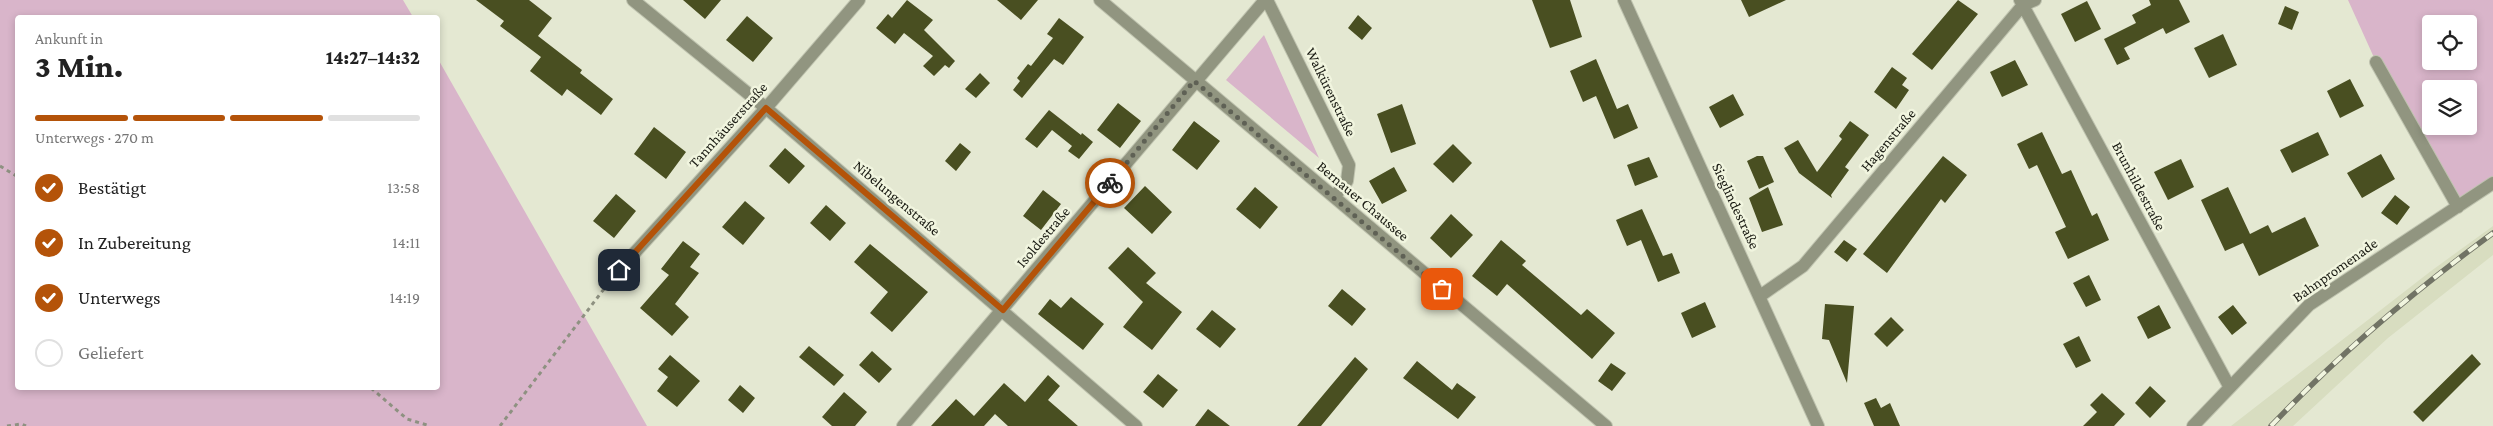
<!DOCTYPE html>
<html lang="de">
<meta charset="utf-8">
<style>
:root{--surface:#fff;--page:#f2f2f2;--text:#222;--muted:#767676;--line:#e0e0e0;--accent:#b45309}
body{margin:0;font-family:"Crimson Pro",serif;background:var(--page);color:var(--text);height:100vh;display:flex;flex-direction:column;font-size:19px;white-space:nowrap}
*{box-sizing:border-box;margin:0}
p{font-size:16px;color:var(--muted)}
.icon{flex:none;width:28px;height:28px;fill:none;stroke:currentColor;stroke-width:2;stroke-linecap:round;stroke-linejoin:round}
.map{position:relative;flex:1;overflow:hidden}
.panel{position:absolute;left:15px;top:15px;width:425px;height:375px;display:flex;flex-direction:column;background:var(--surface);border-radius:5px;box-shadow:0 2px 8px #0003}
.panel>*{flex:none}
.buttons{position:absolute;left:2422px;top:15px;display:grid;gap:10px}
.buttons a{display:grid;place-items:center;width:55px;height:55px;border-radius:5px;background:var(--surface);box-shadow:0 2px 8px #0003;font-size:25px}
.pin{position:absolute;display:grid;place-items:center;width:42px;height:42px;color:#fff;margin:-21px;border-radius:10px;box-shadow:0 2px 8px #0006}
.courier{position:absolute;display:grid;place-items:center;width:50px;height:50px;margin:-25px;border:4px solid #b45309;border-radius:50%;background:#fff;color:#222;box-shadow:0 1px 6px #0007}
.headline em{font-style:normal;font-weight:800}
.headline div{display:flex;flex-direction:column-reverse}
.headline{display:flex;align-items:center;justify-content:space-between;height:85px;padding:0 20px}
h1{font-size:32px;font-weight:800;line-height:38px}
.bar{display:grid;grid-template-columns:repeat(4,1fr);gap:8px 5px;align-content:center;height:60px;padding:0 20px}
.bar i{height:6px;border-radius:4px;background:var(--line)}
.bar .current{background:var(--accent)}
.bar p{grid-column:span 4}
ol{padding:0 20px;list-style:none}
li{display:flex;align-items:center;gap:15px;height:55px}
li p{margin-inline-start:auto}
li .icon{padding:5px;border-radius:50%;background:var(--accent);color:#fff;stroke-width:4}
li:last-child{color:var(--muted)}
li i{width:28px;height:28px;border:2px solid var(--line);border-radius:50%}
.map>svg:first-child{display:block}
.built{fill:#d8ddc0}
.green{fill:#d9b5ca;fill-rule:evenodd}
.building{fill:#494f21}
.lines{fill:none;stroke-linecap:round;stroke-linejoin:round}
.minor-casing{stroke:#bfc3af;stroke-width:14}
.path{stroke:#8e9181;stroke-width:3;stroke-dasharray:4 4;stroke-linecap:butt}
.minor{stroke:#919580;stroke-width:12}
.rail-casing{stroke:#717365;stroke-width:5.5}
.rail{stroke:#f1f5df;stroke-width:4;stroke-dasharray:11;stroke-linecap:butt}
.done{stroke:#5f6155;stroke-width:5;stroke-dasharray:0 9}
.route{stroke:#b45309;stroke-width:6}
.labels{text-anchor:middle;dominant-baseline:central;stroke-width:5;stroke-linejoin:round;paint-order:stroke}
.street-label{font-size:15px;fill:#181911;stroke:#f1f5df}
</style>
<div class="map">
<svg width="2493" height="426" viewBox="0 0 2493 426">
<rect width="100%" height="100%" fill="#e4e8d2"/>
<path class="built" d="M2493 226V255L2388 338 2293 426H2231L2431 271Z"/>
<path class="green" d="M0 0H403L413 17 18 18V388H438V59L647 426H0Z
M2348 0H2493V178L2461 199 2376 62ZM2431 24H2469V61H2431ZM2431 89H2469V126H2431Z
M1264 35 1319 158 1226 80Z"/>
<path class="building" d="M476 0H529L552 18 538 36 582 70 580 73 613 99 601 115 567 89 562 96 530 71 541 57 500 26 504 21Z
M683 0H721L705 19Z
M907 0 933 20 924 30 955 61 949 68 945 65 934 76 923 66 933 56 904 33 895 44 876 28 888 14 892 18Z
M997 0H1038L1021 20Z
M1532 0H1570L1582 37 1550 48Z
M1741 0H1786L1749 17Z
M1958 0 1978 14 1932 70 1912 54Z
M2149 0H2179L2190 22 2166 34 2163 28 2124 48 2130 59 2117 65 2104 39 2136 23 2132 15 2151 5Z
M2087 1 2101 29 2075 42 2061 14Z
M2285 6 2299 12 2292 30 2278 24Z
M1358 15 1372 28 1362 40 1348 28Z
M747 16 773 38 753 62 726 40Z
M1059 18 1084 37 1063 65 1054 59 1022 98 1013 90 1020 81 1017 78 1028 64 1031 66 1053 38 1047 34Z
M2223 34 2237 65 2209 78 2194 48Z
M1596 59 1617 109 1628 104 1638 128 1614 139 1596 96 1583 102 1570 71Z
M2015 60 2028 85 2002 97 1990 72Z
M1892 67 1907 78 1902 85 1909 90 1896 109 1874 92Z
M980 73 990 83 976 98 965 89Z
M2350 79 2364 106 2340 118 2327 91Z
M1733 94 1744 115 1720 128 1709 107Z
M1118 103 1141 121 1120 148 1097 130Z
M1402 104 1416 144 1391 153 1377 114Z
M1049 110 1081 135 1082 133 1093 142 1079 159 1068 151 1072 146 1052 130 1037 148 1025 139Z
M1194 121 1220 141 1197 170 1172 150Z
M1850 121 1869 135 1845 167 1849 170 1831 195 1832 198 1799 173 1784 148 1798 140 1817 172 1842 139 1839 136Z
M654 127 686 152 666 179 634 154Z
M2042 132 2062 174 2071 170 2092 216 2097 213 2109 240 2068 259 2055 232 2066 227 2037 165 2029 169 2017 144Z
M2318 132 2329 155 2292 173 2280 150Z
M960 143 971 152 956 171 945 161Z
M1453 144 1472 163 1453 183 1433 164Z
M785 148 805 166 789 184 769 166Z
M2381 154 2395 179 2362 198 2347 173Z
M1757 156H1763L1774 182 1759 189 1747 161Z
M1943 156 1967 175 1945 203 1941 199 1887 273 1863 254Z
M1649 157 1658 177 1635 186 1627 165Z
M2181 159 2194 187 2168 200 2154 172Z
M1394 167 1407 191 1382 204 1369 181Z
M1145 186 1172 212 1152 234 1124 208Z
M1255 187 1278 207 1260 229 1236 209Z
M1768 187 1783 225 1762 232 1749 198Z
M2228 187 2250 234 2268 225 2272 233 2305 217 2319 246 2259 276 2243 243 2225 251 2201 200Z
M1043 190 1061 204 1041 230 1023 216Z
M616 194 636 211 614 238 593 221Z
M2395 195 2410 207 2397 225 2381 213Z
M745 201 765 218 743 245 722 227Z
M826 205 846 223 830 241 810 223Z
M1642 209 1663 256 1672 253 1680 273 1658 282 1641 240 1627 246 1616 220Z
M1451 214 1473 235 1451 258 1430 238Z
M1501 240 1526 261 1522 265 1581 315 1587 309 1615 333 1592 359 1507 284 1497 296 1472 276Z
M1844 240 1857 249 1847 262 1834 252Z
M683 241 700 254 690 267 699 273 675 304 689 317 672 336 640 308 669 275 661 269Z
M870 244 928 292 892 332 870 313 888 292 854 262Z
M1128 247 1156 273 1146 283 1182 312 1152 350 1123 327 1143 302 1108 268Z
M2089 275 2101 300 2086 307 2073 283Z
M1342 289 1366 309 1352 326 1328 306Z
M1071 297 1104 324 1083 350 1038 314 1050 299 1061 308Z
M1705 302 1716 327 1692 338 1681 313Z
M1825 304 1854 306 1847 383 1829 340 1822 339Z
M2159 305 2171 328 2148 339 2137 317Z
M2233 305 2247 323 2232 335 2218 317Z
M1212 310 1236 329 1220 348 1196 329Z
M1891 317 1904 330 1887 347 1874 334Z
M2079 336 2091 361 2076 368 2063 344Z
M809 346 844 375 834 386 799 357Z
M872 351 892 369 879 383 859 365Z
M2472 354 2481 364 2423 422 2413 412Z
M670 355 700 381 677 407 657 391 668 377 658 369Z
M1355 357 1368 369 1321 426H1297Z
M1417 361 1452 390 1457 383 1476 397 1458 419 1403 378Z
M1611 363 1626 373 1612 391 1598 381Z
M1158 374 1178 390 1163 408 1143 392Z
M1048 375 1060 386 1048 400 1078 426H1008L995 414 984 426H931L956 399 974 416 1004 383 1025 402Z
M740 385 755 398 743 413 728 400Z
M2150 386 2166 401 2150 418 2135 403Z
M844 392 867 412 855 426H832L822 417Z
M2102 393 2125 414 2114 426H2083L2097 412 2090 405Z
M1876 398 1881 408 1890 403 1900 426H1874L1864 403Z
M1208 409 1230 426H1195Z"/>
<g class="lines">
<g class="minor-casing">
<path id="minor" d="M633 0 766 108 1136 426
M1100 0 1606 426
M1267 0 1349 165 1347 181 1334 197
M1624 0 1818 426
M2020 0 2229 386
M2376 62 2458 207
M619 270 766 108 859 0
M1760 296 1803 266 2023 5 2035 0
M903 426 1265 0
M2193 426 2309 305 2493 183"/>
</g>
<path class="path" d="M0 166 18 177
M371 388 407 419 430 426
M7 426 21 424 26 426
M500 426 610 281"/>
<use href="#minor" class="minor"/>
<g class="rail-casing">
<path id="rail" d="M2271 426C2339 354 2414 291 2493 233"/>
</g>
<use href="#rail" class="rail"/>
</g>
<g class="lines">
<path class="done" d="M1110 183 1194 81 1442 289"/>
<path class="route" d="M619 270 766 108 1003 310 1110 183"/>
</g>
<g class="labels">
<g class="street-label">
<text transform="translate(1331 92) rotate(64)">Walkürenstraße</text>
<text transform="translate(728 125) rotate(-48)">Tannhäuserstraße</text>
<text transform="translate(1888 140) rotate(-50)">Hagenstraße</text>
<text transform="translate(2139 186) rotate(62)">Brunhildestraße</text>
<text transform="translate(897 198) rotate(40)">Nibelungenstraße</text>
<text transform="translate(1363 201) rotate(40)">Bernauer Chaussee</text>
<text transform="translate(1736 206) rotate(65)">Sieglindestraße</text>
<text transform="translate(1043 237) rotate(-50)">Isoldestraße</text>
<text transform="translate(2335 270) rotate(-35)">Bahnpromenade</text>
</g>
</g>
</svg>
<div class="buttons">
<a><svg class="icon" aria-label="locate" viewBox="0 0 24 24"><circle cx="12" cy="12" r="6"/><path d="M12 2v4M12 18v4M2 12h4M18 12h4"/></svg></a>
<a><svg class="icon" aria-label="layers" viewBox="0 0 24 24"><path d="M12 4l9 5-9 5-9-5zM3 14l9 5 9-5"/></svg></a>
</div>
<div class="pin" style="left:1442px;top:289px;background:#ea580c"><svg class="icon" aria-label="bag" viewBox="0 0 24 24"><path d="M5 8h14l-1 12H6zM9 8a3 3 0 0 1 6 0"/></svg></div>
<div class="pin" style="left:619px;top:270px;background:#1f2937"><svg class="icon" aria-label="home" viewBox="0 0 24 24"><path d="M3 11l9-7 9 7M6 9v11h12V9"/></svg></div>
<div class="courier" style="left:1110px;top:183px"><svg class="icon" aria-label="bike" viewBox="0 0 24 24"><circle cx="6" cy="16" r="4"/><circle cx="18" cy="16" r="4"/><path d="M6 16l4-8h5l3 8M10 8l3 8H6M13 5h3"/></svg></div>
<section class="panel">
<div class="headline"><div><h1>3 Min.</h1><p>Ankunft in</p></div><em>14:27–14:32</em></div>
<div class="bar"><i class="current"></i><i class="current"></i><i class="current"></i><i></i><p>Unterwegs · 270 m</p></div>
<ol>
<li><svg class="icon" aria-label="check" viewBox="0 0 24 24"><path d="M5 12l5 5 9-10"/></svg>Bestätigt<p>13:58</p></li>
<li><svg class="icon" aria-label="check" viewBox="0 0 24 24"><path d="M5 12l5 5 9-10"/></svg>In Zubereitung<p>14:11</p></li>
<li><svg class="icon" aria-label="check" viewBox="0 0 24 24"><path d="M5 12l5 5 9-10"/></svg>Unterwegs<p>14:19</p></li>
<li><i></i>Geliefert</li>
</ol>
</section>
</div>
